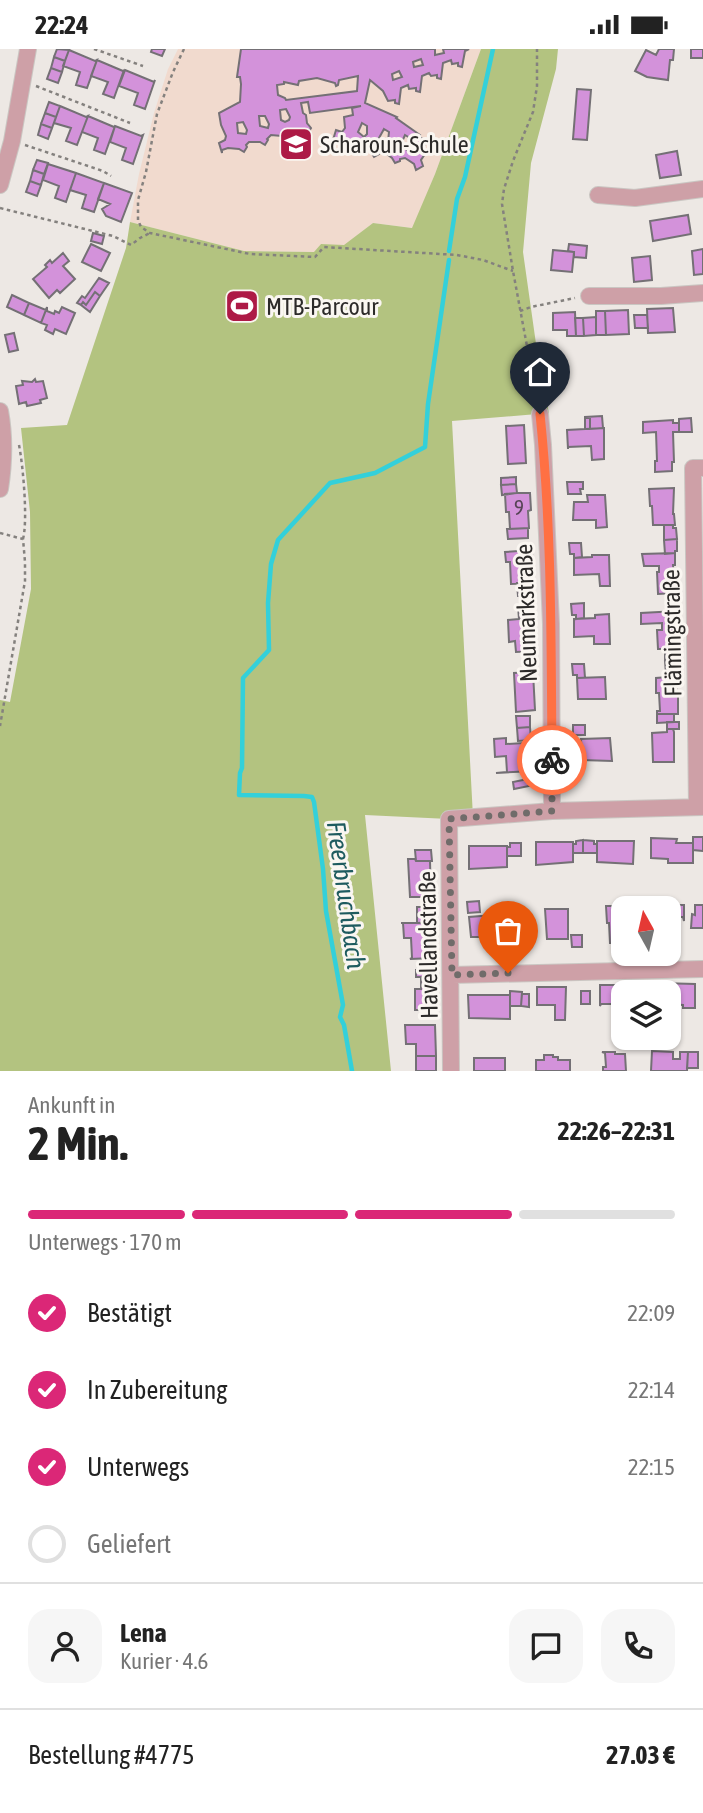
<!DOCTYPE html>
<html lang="de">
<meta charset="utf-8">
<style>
:root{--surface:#fff;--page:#f6f6f6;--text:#222;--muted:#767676;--line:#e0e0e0;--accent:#db2777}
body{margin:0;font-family:"Asap Condensed",sans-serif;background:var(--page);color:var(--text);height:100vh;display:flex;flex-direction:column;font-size:26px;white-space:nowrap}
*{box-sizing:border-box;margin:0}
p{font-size:23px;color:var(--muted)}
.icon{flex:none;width:38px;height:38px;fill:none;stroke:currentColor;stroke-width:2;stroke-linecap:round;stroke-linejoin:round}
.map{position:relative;height:1022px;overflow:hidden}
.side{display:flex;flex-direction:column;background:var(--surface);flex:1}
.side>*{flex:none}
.needle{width:46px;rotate:352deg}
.buttons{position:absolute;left:611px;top:847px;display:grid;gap:14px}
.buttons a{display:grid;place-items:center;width:70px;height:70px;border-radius:14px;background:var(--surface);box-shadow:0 2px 5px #0004;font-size:35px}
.pin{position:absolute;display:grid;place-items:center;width:60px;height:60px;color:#fff;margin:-72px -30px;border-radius:50% 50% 50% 0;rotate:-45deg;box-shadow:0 0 7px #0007}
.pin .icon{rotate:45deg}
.courier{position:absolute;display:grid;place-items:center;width:70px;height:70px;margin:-35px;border:5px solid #ff7043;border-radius:50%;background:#fff;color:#222;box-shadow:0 2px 9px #0007}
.overview em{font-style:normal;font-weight:700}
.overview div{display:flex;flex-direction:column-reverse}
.overview{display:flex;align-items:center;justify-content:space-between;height:119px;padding:0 28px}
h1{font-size:46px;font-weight:700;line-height:52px}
.bar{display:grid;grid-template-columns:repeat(4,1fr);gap:10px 7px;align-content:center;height:84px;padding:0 28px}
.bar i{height:9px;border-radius:5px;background:var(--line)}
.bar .active{background:var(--accent)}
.bar p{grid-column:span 4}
.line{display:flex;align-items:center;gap:18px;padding:0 28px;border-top:2px solid var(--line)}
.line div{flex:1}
.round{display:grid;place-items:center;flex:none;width:74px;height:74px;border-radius:21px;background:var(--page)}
ol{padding:0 28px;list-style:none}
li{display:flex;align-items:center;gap:21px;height:77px}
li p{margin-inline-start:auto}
li .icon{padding:7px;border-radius:50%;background:var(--accent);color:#fff;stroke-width:4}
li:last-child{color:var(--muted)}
li i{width:38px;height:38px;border:4px solid var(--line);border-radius:50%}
.status{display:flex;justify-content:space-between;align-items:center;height:49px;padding:0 35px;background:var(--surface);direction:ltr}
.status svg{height:19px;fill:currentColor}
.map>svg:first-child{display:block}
.education{fill:#f1dace}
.green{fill:#b3c380}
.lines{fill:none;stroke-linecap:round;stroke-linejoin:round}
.stream{stroke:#33d0da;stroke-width:4.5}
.building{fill:#d392da;stroke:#747075;stroke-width:2;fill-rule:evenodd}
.street-casing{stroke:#cac6c2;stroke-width:18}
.path{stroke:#84817e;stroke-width:2.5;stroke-dasharray:3.5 3.5;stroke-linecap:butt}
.street{stroke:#cea0a7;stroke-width:16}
.done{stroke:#706c6a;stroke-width:7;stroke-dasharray:0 12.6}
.route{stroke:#ff7043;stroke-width:9}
.labels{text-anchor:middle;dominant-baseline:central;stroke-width:6;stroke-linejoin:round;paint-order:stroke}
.number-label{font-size:21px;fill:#564455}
.poi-label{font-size:24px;fill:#2c2a29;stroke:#faf6f1;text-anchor:start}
.street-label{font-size:24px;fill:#2c2a29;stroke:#faf6f1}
.water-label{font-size:26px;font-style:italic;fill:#1e5b5f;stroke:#faf6f1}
</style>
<div class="status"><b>22:24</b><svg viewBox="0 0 49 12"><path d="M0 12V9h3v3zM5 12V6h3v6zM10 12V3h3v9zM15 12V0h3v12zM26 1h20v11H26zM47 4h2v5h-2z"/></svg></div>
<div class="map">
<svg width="703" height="1022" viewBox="0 0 703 1022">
<rect width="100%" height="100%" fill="#ede8e4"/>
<path class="education" d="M178 0H481L435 125 413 179 373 174 344 197 321 195 315 203 244 202 130 173 139 125 154 64 168 20Z"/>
<path class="green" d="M481 0H558L556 20 531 114 523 203 539 316 549 364 452 372 473 768 449 770 365 766 391 1022H0V651L10 653 31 540 30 463 21 379 67 376 126 199 130 173 244 202 314 203 321 195 344 196 373 174 412 179 435 125Z"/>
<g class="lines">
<path class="stream" d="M449 202 457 150 465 128 493 0
M352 1022 344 976 340 968 343 956 326 862 323 820 314 753 312 748 304 747 239 746 240 724 242 719 243 629 269 601 268 554 271 515 278 491 330 434 375 424 425 398 428 355 449 211"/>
</g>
<path class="building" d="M57 0 69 1 65 12 54 8Z
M152 0H165L162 7 151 3Z
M241 0H435V6L444 4 443 0H469L465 2 462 18 458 17V14L452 15 451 11 443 14 441 30 437 29V26L431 27 429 24 422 27 420 43 416 42V39L409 40 408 36 401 39 399 55 395 54V51L388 52 383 42 370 31 365 54 397 68 396 69 420 86 419 88 427 92 422 101 425 105 421 111 423 117 416 121 414 115 405 109 400 110V112L395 114 392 109 384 103H378L379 105 374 108 371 103 362 97 357 98V99L352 102 349 97 341 91 335 89 333 91 336 81 342 83 345 79 344 68 353 66 352 59 361 57 310 64 308 53 301 54 303 64 306 66 307 74 311 79 308 84 303 81 293 80 289 84 290 85 287 90 282 87 271 86 267 90 268 91 265 96 260 93H249L246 96 247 98 244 103 239 100 228 99 222 101V104L219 94 225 91 226 87 221 76 219 64 240 53 241 35 240 28H237ZM421 10 423 16 414 18 413 13ZM399 22 402 28 393 31 392 25ZM358 27 357 42 286 51 285 49 278 46 277 36 284 35V33L298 36 299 32 317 29 335 34 336 37 338 36 339 31ZM286 60 290 68 289 71 285 73 281 71 280 61ZM259 67H265L269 75 268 79 260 77ZM243 73 247 81 246 85 238 84 237 74ZM362 74 367 77V85L364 88 358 83ZM384 80 389 83 388 92 386 94 379 89ZM405 86 410 89V98L407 101 401 95Z
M659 0H674L673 11H670L668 31 647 28 635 22 646 1 656 6Z
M691 0H703V9H691Z
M69 1 95 12 97 11 87 39 76 36 80 23 63 17Z
M54 8 65 12 62 23 51 19Z
M97 11 123 22 124 21 114 49 103 45 108 33 91 27Z
M51 19 62 23 58 34 47 30Z
M125 21 154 33 155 31 145 60 134 56 138 44 119 37Z
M577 40 591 41 587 91 573 90Z
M49 53 60 57 56 68 45 64Z
M60 57 86 68 88 67 77 96 66 92 71 79 54 74Z
M45 64 56 68 52 79 41 75Z
M88 67 114 78 115 77 105 105 94 101 98 89 82 83Z
M41 75 52 79 48 90 38 86Z
M115 77 141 87 143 86 133 115 122 111 126 99 110 93Z
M677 102 681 126 660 129 656 106Z
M37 111 48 114 44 125 33 121Z
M48 115 76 124 66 153 55 149 59 137 43 131Z
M33 121 44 125 41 136 30 132Z
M76 124 104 134 94 163 82 159 86 146 70 141Z
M30 132 41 136 37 147 26 143Z
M104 134 132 144 121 173 106 167 102 160 110 155 98 150Z
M688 166 691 185 653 192 650 172Z
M93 184 104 187 102 195 91 192Z
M91 195 110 204 101 222 82 213Z
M569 195 587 197 586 209 574 208V203L568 202Z
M703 200V225L694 226 692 202Z
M553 201 574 203 572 223 551 221Z
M63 204 69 212 63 217 75 230 60 244 57 241 49 249 33 230 47 218 45 216 50 211 52 214Z
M650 207 652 231 634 233 632 209Z
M99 229 109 234 100 247 95 243 86 256 83 253 81 256 77 254 82 247 85 249Z
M95 243 100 247 90 263 81 256 83 253 86 256Z
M12 246 29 254 24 266 7 258Z
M29 254 46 261 41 274 24 266Z
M47 258V262L54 265 55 262 59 264 62 258 75 264 66 285 55 280 53 285 45 281 47 276 41 274Z
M673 259 675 283 648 284 647 260Z
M628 261 629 285 606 286 605 262Z
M596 262H605L606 286H596Z
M575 263 576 287H567V281H553V264Z
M634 266H647L648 279H635Z
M596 268V286L584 287 583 269Z
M575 269H583L584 287H576Z
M14 284 18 301 9 303 5 286Z
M35 330 36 333 43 332 47 349 40 351 41 354 27 357 26 353 19 355 16 337 23 336 22 332 32 333Z
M602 367 603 379 590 380V369H585V368Z
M585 369H590V380H585Z
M691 369 692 383H679V370Z
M673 371V374H679V383H673L674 413H672V422L655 423V412H657L656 383 643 384V373Z
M524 376 526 414 508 415 506 377Z
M604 379V410L592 411 591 397 568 398V400L567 381Z
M516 428V435L501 436V429Z
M567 433H583V440H580L581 445H568Z
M516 435 517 444 502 446 501 436Z
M674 439 673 465H674L675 476H653L652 457H650L649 440Z
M517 444H530L531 461 528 462 529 479 510 480 509 463H506L505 445Z
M587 446H605L607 478 596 479V471H573L574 453H588Z
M664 476H673V479H676L677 490 664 491Z
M528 479V489L508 490 507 480Z
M677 490V502H675V504L665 505 664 491Z
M569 494H581L582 508 574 509V505H570Z
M532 501 533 534 511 535 510 513H506L505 503Z
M675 504V516H673L675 544 658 545 657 523H659V517H644L642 505Z
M592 506H609L610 537H600L599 525 574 526V509L592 508Z
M517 534H532L533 546 518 547Z
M584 554V569L576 570V566H572L571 555Z
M532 556 533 570H519L518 557Z
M677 562V574H673V580H675L676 600H658L657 581H662V574L641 575V564Z
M609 565 610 595H594V587L574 588V570L595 569V566Z
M519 570H533L535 602 516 603 515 592 509 593 508 571Z
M679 599V612H665V600Z
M665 612H679L680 625H676V628H669V625H666Z
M572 615H584L585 629H577V626H573Z
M533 623 535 661 516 663 514 624Z
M605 628 606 650H578L577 629Z
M669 628H677L676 644H678V665H657V662H660L659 644H656V629Z
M657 665H674V673L657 674Z
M516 667H530V678L517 679Z
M667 673H679V680H667Z
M573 676H585V686H573Z
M530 678 531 691 518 692 517 679Z
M667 680H673L674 683V713H653L652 684 667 683Z
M506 689V695L524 694 525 705H532L533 722 496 724 507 723 506 707 495 708 494 690Z
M610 689 612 712 582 711 581 690Z
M528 730 529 737 514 740 513 733Z
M693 788H703V802L693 801Z
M651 789 677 790 676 794H693V814H668V810L651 809Z
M583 791V804H573V795H576V792Z
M583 791 594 792V795H597V804H583Z
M597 792H634L633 815 597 813Z
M536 793H573V813L536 816Z
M510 794H521V807H507V798H510Z
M469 797H507V818L469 820Z
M415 801H431L432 812H416Z
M408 810H415L416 812H430L431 848H410Z
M479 852 480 863 468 864 467 853Z
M676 856H684V872L683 868H677Z
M695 856H703V879H691L692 865 695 866Z
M606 857H629V859H623V894H610L609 874H607Z
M653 857 677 858 676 881H668V859H653Z
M417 858H432V873L417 874Z
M545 860H568V890H547Z
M506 865 508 888H471L469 868Z
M401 874H432H431V884H429V888H433V909L410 910 412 909 411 889H404L403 874Z
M571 886H582V898H572Z
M433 920V928H416V921Z
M421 928H431V940H434V961H415V940H421Z
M659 934 695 935V959H683V956L668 955V943H659Z
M641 935H649V943H640Z
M600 936H634V943H623V955H601L600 957Z
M537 938H566L565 971H555V956H537Z
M510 942 522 943 521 957H510Z
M581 942H590V955H581Z
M522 945H529V958L521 957Z
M468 946H510V970L469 969Z
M405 976H435L436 1007H416V995H406Z
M652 1002 673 1003V1010H680V1003H688L687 1022H651Z
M602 1003H615V1005H625L626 1022H603V1018H606L605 1004Z
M688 1003H698V1019H687Z
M544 1006H553V1008H558V1011H570V1022H536V1011H544Z
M416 1007H436V1022H416Z
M474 1009H505V1022H474Z"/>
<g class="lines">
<g class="street-casing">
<path id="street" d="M0 136 12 92 28 0
M598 146 635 149 703 140
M589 247H661L703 244
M0 362C5 389 4 414 0 440
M540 365 543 396 551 575 552 762
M697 758 693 419H703
M452 926 703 920
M451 1022 449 770 552 762 703 758"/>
</g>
<path class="path" d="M94 0 143 17
M184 0 173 23 157 65 146 123 138 151V171L141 178 150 184 250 205 315 208 324 198 457 206 483 211 513 222
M36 37 130 74
M25 96 103 122 111 127
M0 159 113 187 131 196 140 189 150 184
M520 262 531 258 575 249
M537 351 513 222 502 155 504 140 513 112 533 63 537 37V0
M19 396C23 416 28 471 23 490
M0 484 23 490 25 513V532L0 677"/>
<use href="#street" class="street"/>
</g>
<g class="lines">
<path class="done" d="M508 924 452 926 449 770 552 762V711"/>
<path class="route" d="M540 365C552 480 551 596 552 711"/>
</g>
<defs>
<g id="school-square" transform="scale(1.75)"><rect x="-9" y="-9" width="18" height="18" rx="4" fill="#ad1a46" stroke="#faf6f1"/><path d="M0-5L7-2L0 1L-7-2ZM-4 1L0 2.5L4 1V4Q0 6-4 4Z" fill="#fff"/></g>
<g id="stadium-square" transform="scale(1.75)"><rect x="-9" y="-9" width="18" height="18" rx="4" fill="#ad1a46" stroke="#faf6f1"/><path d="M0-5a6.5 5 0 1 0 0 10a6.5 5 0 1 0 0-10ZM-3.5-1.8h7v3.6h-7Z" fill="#fff"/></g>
</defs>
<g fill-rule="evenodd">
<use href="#school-square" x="296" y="95"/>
<use href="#stadium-square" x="242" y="257"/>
</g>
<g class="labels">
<g class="number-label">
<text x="519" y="458">9</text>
</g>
<g class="poi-label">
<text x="320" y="95">Scharoun-Schule</text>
<text x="266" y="257">MTB-Parcour</text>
</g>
<g class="street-label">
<text transform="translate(526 564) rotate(-92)">Neumarkstraße</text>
<text transform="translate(672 584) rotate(-91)">Flämingstraße</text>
<text transform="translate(428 896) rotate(-91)">Havellandstraße</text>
</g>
<g class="water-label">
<text transform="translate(346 846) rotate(82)">Freerbruchbach</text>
</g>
</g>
</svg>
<div class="buttons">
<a><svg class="needle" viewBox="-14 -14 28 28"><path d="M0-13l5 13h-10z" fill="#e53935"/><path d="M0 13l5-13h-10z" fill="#767676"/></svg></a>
<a><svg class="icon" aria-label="layers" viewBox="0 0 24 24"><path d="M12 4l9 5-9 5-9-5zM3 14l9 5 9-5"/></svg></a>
</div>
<div class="pin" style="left:508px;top:924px;background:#ea580c"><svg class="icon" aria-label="bag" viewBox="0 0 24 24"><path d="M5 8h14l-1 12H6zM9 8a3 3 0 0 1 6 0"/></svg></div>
<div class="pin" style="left:540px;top:365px;background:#1f2937"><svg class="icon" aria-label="home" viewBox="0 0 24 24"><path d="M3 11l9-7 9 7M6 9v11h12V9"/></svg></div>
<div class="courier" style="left:552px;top:711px"><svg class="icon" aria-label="bike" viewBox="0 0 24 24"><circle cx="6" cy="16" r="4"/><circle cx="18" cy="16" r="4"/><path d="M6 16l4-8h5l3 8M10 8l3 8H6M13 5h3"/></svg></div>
</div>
<section class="side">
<div class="overview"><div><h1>2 Min.</h1><p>Ankunft in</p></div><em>22:26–22:31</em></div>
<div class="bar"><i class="active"></i><i class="active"></i><i class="active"></i><i></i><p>Unterwegs · 170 m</p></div>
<ol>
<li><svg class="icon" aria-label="check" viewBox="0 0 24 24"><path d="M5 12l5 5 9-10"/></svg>Bestätigt<p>22:09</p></li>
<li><svg class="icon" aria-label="check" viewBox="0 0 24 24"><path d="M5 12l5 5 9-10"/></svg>In Zubereitung<p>22:14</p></li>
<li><svg class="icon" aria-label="check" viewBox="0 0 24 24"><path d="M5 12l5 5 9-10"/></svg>Unterwegs<p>22:15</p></li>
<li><i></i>Geliefert</li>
</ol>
<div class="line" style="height:126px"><a class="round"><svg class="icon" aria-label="person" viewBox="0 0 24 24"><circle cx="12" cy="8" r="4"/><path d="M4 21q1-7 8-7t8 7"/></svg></a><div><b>Lena</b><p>Kurier · 4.6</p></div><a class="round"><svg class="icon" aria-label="chat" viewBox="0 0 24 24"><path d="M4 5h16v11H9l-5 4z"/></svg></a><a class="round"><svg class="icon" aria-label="phone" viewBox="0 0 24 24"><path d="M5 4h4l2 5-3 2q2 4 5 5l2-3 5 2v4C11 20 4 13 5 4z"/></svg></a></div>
<div class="line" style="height:91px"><div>Bestellung #4775</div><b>27.03 €</b></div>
</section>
